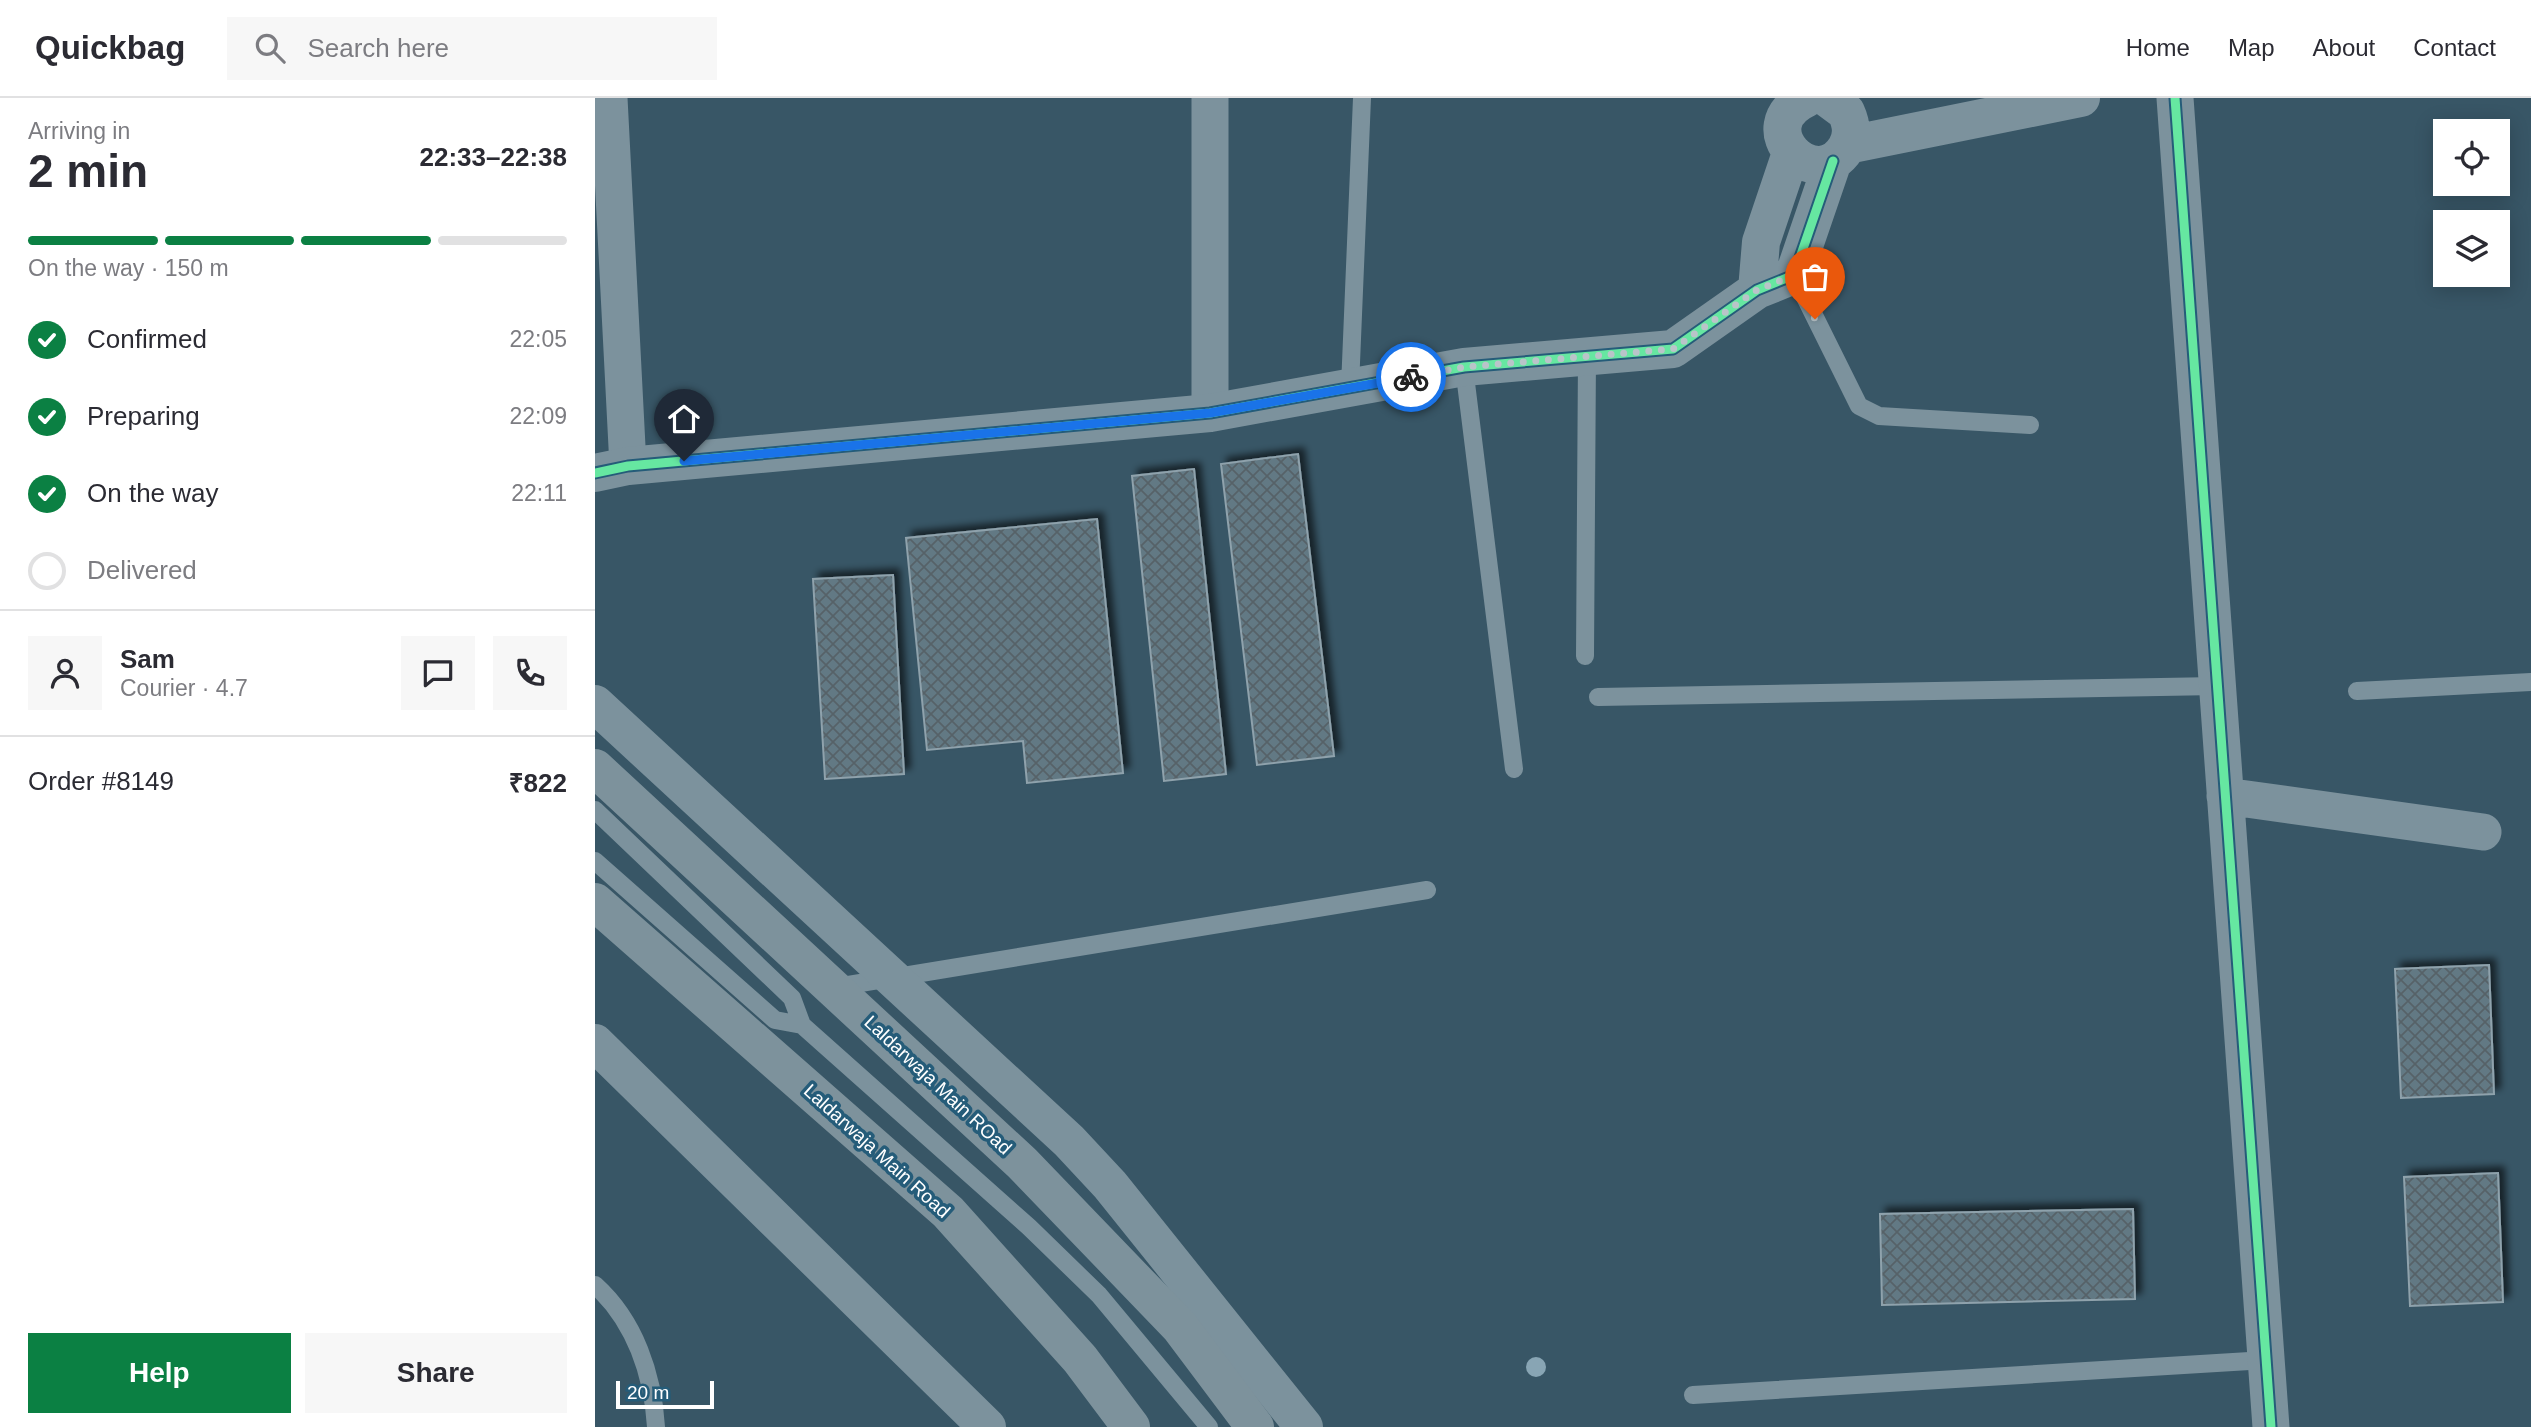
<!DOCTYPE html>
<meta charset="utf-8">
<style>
:root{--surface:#fff;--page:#f7f7f7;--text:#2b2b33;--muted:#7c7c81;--line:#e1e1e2;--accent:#0b8043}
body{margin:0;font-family:Arial,sans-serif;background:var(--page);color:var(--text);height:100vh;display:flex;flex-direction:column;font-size:26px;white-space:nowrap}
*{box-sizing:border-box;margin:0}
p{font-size:23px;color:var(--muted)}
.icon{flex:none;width:38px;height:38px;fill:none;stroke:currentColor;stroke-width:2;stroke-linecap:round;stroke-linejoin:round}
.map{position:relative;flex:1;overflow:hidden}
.sheet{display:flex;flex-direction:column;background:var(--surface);width:595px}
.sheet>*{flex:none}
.controls{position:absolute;left:1838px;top:21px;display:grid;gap:14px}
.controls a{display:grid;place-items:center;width:77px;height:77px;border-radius:0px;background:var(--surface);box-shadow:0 4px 18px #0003;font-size:35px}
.scale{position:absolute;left:21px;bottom:18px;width:98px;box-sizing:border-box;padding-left:7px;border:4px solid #fff;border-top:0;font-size:19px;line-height:24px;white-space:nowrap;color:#fff;-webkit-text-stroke:5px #255c79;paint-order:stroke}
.pin{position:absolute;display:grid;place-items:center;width:60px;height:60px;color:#fff;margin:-72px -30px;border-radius:50% 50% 50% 0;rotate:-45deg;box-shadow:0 0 7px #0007}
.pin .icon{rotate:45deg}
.courier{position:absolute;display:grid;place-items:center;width:70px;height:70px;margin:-35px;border:5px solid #1a73e8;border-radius:50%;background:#fff;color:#222;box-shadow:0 2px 9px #0007}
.head em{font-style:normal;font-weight:700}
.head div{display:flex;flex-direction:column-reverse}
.head{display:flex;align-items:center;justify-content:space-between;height:119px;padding:0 28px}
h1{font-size:46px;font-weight:700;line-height:52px}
.bar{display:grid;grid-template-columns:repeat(4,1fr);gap:10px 7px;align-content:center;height:84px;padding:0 28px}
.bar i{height:9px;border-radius:5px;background:var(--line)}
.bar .current{background:var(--accent)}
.bar p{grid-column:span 4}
.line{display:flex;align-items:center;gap:18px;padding:0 28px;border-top:2px solid var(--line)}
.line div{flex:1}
.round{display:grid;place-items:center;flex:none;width:74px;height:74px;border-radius:0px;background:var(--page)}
ol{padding:0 28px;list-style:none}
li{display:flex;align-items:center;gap:21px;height:77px}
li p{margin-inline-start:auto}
li .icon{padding:7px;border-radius:50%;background:var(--accent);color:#fff;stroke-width:4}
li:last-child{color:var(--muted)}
li i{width:38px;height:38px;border:4px solid var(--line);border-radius:50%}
.button{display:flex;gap:14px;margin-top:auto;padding:14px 28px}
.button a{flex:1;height:80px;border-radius:0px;background:var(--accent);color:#fff;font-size:28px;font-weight:700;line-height:80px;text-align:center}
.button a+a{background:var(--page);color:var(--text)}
header{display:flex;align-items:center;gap:42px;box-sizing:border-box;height:98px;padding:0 35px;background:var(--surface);border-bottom:2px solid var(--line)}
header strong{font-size:33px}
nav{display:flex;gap:38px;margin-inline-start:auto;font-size:24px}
.search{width:490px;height:63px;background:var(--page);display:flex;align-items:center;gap:18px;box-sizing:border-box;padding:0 24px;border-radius:0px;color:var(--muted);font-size:26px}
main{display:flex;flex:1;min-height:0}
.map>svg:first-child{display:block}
.building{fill:url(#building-cross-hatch);stroke:#8fa2ac;stroke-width:2;filter:url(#shadow)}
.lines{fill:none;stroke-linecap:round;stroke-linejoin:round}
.service{stroke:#7c929d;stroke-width:18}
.minor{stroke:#7c929d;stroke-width:37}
.tertiary{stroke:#7c929d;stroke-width:38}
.trunk{stroke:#7d929c;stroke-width:38}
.cycleway-casing{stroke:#255c79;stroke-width:13}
.cycleway{stroke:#66e7a1;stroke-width:9}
.tree{fill:#88a5b4}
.done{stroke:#b9c4c9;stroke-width:7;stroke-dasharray:0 12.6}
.route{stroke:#1a73e8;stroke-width:9}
.labels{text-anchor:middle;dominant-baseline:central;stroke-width:7;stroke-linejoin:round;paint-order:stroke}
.street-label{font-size:19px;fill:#fff;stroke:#255c79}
</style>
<header>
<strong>Quickbag</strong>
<div class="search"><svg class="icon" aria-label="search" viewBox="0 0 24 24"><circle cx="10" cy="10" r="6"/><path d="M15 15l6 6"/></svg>Search here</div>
<nav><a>Home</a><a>Map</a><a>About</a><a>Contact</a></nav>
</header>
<main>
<section class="sheet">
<div class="head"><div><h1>2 min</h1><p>Arriving in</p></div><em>22:33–22:38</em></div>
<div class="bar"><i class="current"></i><i class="current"></i><i class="current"></i><i></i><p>On the way · 150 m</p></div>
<ol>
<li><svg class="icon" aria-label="check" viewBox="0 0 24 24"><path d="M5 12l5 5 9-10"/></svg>Confirmed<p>22:05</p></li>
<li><svg class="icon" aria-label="check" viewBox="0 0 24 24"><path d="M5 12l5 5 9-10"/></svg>Preparing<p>22:09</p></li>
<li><svg class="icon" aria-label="check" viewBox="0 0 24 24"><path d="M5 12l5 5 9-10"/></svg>On the way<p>22:11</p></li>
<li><i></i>Delivered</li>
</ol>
<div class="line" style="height:126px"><a class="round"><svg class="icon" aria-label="person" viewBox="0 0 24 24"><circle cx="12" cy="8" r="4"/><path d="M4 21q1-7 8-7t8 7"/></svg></a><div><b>Sam</b><p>Courier · 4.7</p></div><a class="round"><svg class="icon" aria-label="chat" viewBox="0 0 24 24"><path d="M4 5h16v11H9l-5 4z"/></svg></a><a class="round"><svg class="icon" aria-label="phone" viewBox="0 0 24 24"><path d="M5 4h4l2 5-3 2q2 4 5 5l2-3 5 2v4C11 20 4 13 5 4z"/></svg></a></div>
<div class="line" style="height:91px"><div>Order #8149</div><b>₹822</b></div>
<div class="button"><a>Help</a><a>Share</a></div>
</section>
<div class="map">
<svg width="1936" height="1329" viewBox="0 0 1936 1329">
<defs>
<pattern id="building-cross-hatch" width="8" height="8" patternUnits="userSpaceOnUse" patternTransform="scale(1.75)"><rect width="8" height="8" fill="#627984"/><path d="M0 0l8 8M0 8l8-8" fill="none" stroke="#576268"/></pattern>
<filter id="shadow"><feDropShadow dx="6" dy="-6" stdDeviation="3.5" flood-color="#0009"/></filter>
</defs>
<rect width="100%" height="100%" fill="#385666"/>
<path class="building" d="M703 356 739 658 662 667 626 366Z
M599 371 631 676 569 683 537 378Z
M502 421 528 675 432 685 428 643 332 652 311 440Z
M298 477 309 676 230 681 218 481Z
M1894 867 1899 996 1806 1000 1800 871Z
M1903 1075 1908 1204 1815 1208 1809 1079Z
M1538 1111 1540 1201 1287 1207 1285 1116Z"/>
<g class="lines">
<path class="service" d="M1199 177 1264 308 1284 318 1435 327
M869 269 919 671
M755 289 767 0
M990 558 992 258
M1762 593 1936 584
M1003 599 1622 588
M0 712 197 900 207 927
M0 763 180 922 207 927 434 1129 504 1197 614 1329
M241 889 832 792
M0 1187C40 1223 58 1277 61 1329
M1098 1297 1671 1262"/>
<path class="minor" d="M14 0 33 368
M615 0V315
M1580 0 1676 1329
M1630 698 1888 734"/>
<path class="tertiary" d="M1212 0C1150 29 1221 99 1251 50 1258 38 1257 27 1251 14L1232 0
M1253 47 1486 0
M1162 192 1166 144 1196 55
M0 375 33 368 615 315 869 269 1078 251 1162 192 1199 177 1238 63
M0 606 474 1043 515 1087 709 1329
M0 945 392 1329"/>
<path class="trunk" d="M0 670 427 1065 585 1229 660 1329
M0 804 353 1114 485 1261 536 1329"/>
<g class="cycleway-casing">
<path id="cycleway" d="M1580 0 1676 1329
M0 375 33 368 615 315 869 269 1078 251 1162 192 1199 177 1238 63"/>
</g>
<use href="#cycleway" class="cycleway"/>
</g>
<circle class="tree" cx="941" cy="1269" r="10"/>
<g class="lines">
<path class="done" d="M816 279 869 269 1078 251 1162 192 1199 177 1220 221"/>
<path class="route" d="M89 363 615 315 816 279"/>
</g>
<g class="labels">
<g class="street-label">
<text transform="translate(343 987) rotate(43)">Laldarwaja Main ROad</text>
<text transform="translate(282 1053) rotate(42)">Laldarwaja Main Road</text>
</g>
</g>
</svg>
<div class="controls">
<a><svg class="icon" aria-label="locate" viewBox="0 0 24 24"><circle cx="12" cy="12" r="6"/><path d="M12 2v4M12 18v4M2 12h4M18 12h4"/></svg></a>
<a><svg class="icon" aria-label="layers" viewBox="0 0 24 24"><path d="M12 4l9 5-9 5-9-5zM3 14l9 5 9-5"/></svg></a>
</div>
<div class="scale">20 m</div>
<div class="pin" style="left:1220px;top:221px;background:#ea580c"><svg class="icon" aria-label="bag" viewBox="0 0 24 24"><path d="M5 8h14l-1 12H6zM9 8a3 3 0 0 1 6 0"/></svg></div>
<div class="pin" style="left:89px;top:363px;background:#1f2937"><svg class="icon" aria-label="home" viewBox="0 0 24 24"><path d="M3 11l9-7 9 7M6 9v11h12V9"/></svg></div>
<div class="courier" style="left:816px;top:279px"><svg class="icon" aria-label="bike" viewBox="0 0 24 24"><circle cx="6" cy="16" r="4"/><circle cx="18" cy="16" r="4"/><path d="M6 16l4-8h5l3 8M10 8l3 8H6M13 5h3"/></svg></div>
</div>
</main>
